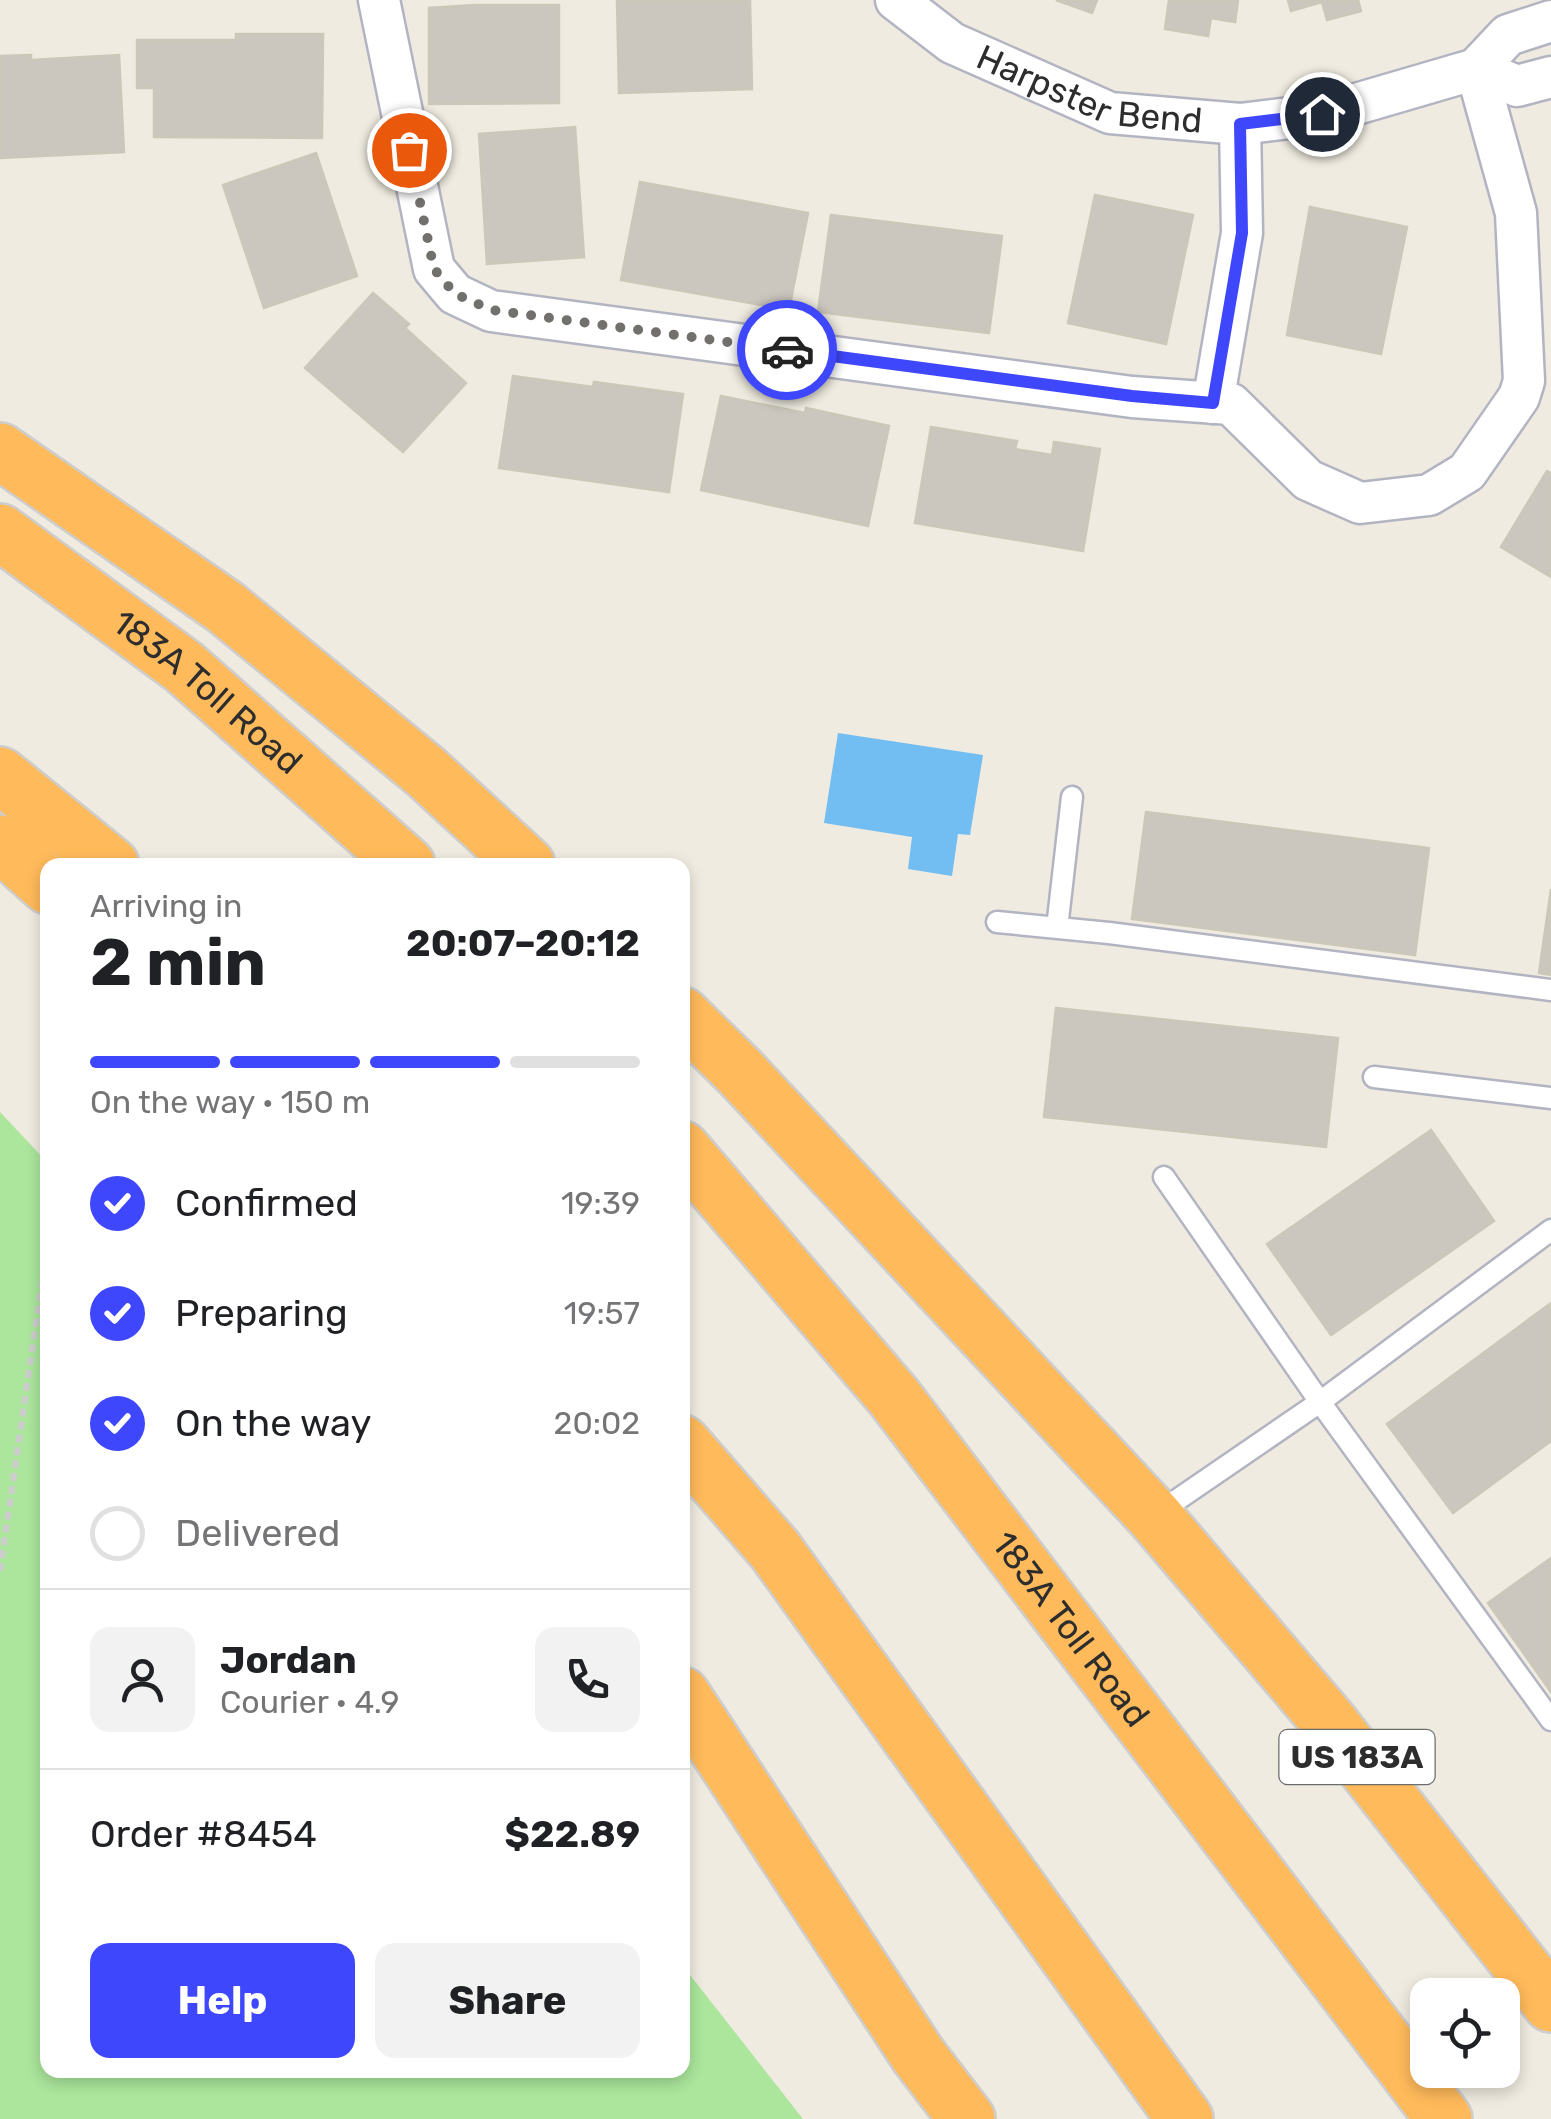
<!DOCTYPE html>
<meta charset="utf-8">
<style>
:root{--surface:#fff;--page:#f2f2f2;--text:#202124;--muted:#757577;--line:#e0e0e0;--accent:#3f47fd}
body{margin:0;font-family:Rubik,sans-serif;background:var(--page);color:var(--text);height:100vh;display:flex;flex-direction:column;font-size:38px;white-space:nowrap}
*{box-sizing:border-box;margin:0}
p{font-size:32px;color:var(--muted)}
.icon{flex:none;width:55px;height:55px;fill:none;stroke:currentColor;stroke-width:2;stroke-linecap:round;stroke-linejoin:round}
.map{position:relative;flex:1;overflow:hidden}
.panel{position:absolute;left:40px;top:858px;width:650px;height:1220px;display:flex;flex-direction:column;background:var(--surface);border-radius:20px;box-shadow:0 5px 15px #0003}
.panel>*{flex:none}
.buttons{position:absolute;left:1410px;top:1978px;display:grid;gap:20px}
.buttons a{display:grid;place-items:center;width:110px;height:110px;border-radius:20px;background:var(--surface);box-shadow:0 5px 15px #0003;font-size:50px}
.pin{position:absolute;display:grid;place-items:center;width:85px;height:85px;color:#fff;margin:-42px;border:5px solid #fff;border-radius:50%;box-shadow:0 2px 10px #0007}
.courier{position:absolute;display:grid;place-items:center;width:100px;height:100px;margin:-50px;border:8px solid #3f47fd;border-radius:50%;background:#fff;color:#222;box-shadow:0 2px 12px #0007}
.overview em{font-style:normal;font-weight:700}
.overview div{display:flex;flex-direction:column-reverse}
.overview{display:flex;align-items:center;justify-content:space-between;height:170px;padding:0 50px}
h1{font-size:65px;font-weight:700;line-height:75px}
.bar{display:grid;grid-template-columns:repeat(4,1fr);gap:15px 10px;align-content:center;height:120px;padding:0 50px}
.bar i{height:12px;border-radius:8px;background:var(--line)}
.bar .active{background:var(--accent)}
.bar p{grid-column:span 4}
.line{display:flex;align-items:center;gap:25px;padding:0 50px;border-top:2px solid var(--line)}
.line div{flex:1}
.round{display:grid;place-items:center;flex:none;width:105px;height:105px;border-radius:20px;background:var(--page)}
ol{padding:0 50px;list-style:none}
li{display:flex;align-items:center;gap:30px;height:110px}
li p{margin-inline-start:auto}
li .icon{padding:10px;border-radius:50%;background:var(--accent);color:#fff;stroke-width:4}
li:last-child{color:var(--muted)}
li i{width:55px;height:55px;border:5px solid var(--line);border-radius:50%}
.cta{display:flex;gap:20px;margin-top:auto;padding:20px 50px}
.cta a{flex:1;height:115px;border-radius:20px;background:var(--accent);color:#fff;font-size:40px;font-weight:700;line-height:115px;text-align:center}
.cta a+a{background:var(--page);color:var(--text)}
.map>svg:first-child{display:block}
.green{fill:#abe69c}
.water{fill:#72bdf1}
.building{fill:#cbc7bf;stroke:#cbc7b9;stroke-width:2.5}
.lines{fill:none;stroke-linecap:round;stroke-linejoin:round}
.lane-casing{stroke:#b3b4c1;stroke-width:25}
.street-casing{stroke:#b3b4c1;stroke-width:45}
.highway-casing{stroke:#cdcdcd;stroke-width:60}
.path{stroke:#cdcdcd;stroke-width:6;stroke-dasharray:8 5;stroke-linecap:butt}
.lane{stroke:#fff;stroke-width:20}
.street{stroke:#fff;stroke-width:40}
.highway{stroke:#ffba5b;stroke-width:55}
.done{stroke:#71706c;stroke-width:10;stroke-dasharray:0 18}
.route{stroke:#3f47fd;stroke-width:12}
.labels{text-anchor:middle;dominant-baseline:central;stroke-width:10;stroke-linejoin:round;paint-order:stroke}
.shield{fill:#fff;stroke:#6c6c6c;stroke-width:2.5}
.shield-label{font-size:32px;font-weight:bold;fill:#2d2d2d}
.street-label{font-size:35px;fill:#2d2d2d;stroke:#fff}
</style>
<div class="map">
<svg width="1551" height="2119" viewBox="0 0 1551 2119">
<rect width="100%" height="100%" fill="#efebe0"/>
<path class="green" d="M0 1112 47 1162 48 2070H682L683 1966 803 2119H0Z"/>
<path class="water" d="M838 733 983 755 970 835 958 834 952 876 908 869 912 837 824 823Z"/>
<path class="building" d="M617 0H750L752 89 619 93Z
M1056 0H1097L1092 13Z
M1169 0H1238L1235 22 1211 18 1208 36 1165 29Z
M1288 0H1358L1361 11 1327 20 1322 2 1291 11Z
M475 5H559V103L429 104V8Z
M236 34H323L322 138 154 137V88H137V40H236Z
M31 55V60L119 55 124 152 0 158V56Z
M575 127 584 257 487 264 479 134Z
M316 153 357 276 264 308 223 185Z
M640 182 808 213 789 310 621 280Z
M1095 195 1193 215 1166 344 1068 323Z
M1310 207 1407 227 1381 354 1287 335Z
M831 215 1002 236 989 333 818 312Z
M373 293 409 324 405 328 466 383 403 452 305 368Z
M513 376 593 387 594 382 683 394 669 492 499 468Z
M721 396 805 413 806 408 889 426 868 526 701 490Z
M931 427 1017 441 1015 449 1052 455 1054 442 1100 449 1083 551 915 523Z
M1547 471 1551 473V577L1501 547Z
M1146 812 1429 848 1415 955 1132 919Z
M1551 889V975L1539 973Z
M1056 1008 1338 1038 1326 1147 1044 1117Z
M1431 1130 1494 1221 1331 1335 1267 1244Z
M1551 1303V1441L1453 1513 1387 1424Z
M1551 1558V1692L1488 1603Z"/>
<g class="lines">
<g class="lane-casing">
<path id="lane" d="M997 922 1109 933 1551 990
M1057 928 1072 797
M1374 1077 1551 1098
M1164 1177 1320 1402 1551 1720
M1155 1515 1320 1402 1551 1230"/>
</g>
<g class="street-casing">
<g id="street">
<path d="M379 0 434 269 455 294 491 311 1132 397 1231 404 1308 480 1360 503 1429 495 1467 472 1519 397 1524 381 1516 213 1476 69"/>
<path id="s1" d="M896 0 952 43 1110 113 1240 124 1322 114 1476 69 1508 35 1551 21"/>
<path d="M1476 69 1517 86 1551 77"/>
<path d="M1213 403 1242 233 1240 124"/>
</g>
</g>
<g class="highway-casing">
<g id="highway">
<path d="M0 451 225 607 426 772 527 865"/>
<path id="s2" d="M0 532 184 667 407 865"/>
<path d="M0 775 111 865"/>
<path d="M0 843 48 886"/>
<path d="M682 1015 740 1072 1154 1516 1331 1724 1551 2004"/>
<path id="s3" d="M682 1149 894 1397 1444 2119"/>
<path d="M682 1443 775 1550 1185 2119"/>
<path d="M682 1695 918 2055 967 2119"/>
</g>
</g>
<path class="path" d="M0 1571 47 1247"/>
<use href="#lane" class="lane"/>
<use href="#street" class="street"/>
<use href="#highway" class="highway"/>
</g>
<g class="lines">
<path class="done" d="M409 150 434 269 455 294 492 310 787 350"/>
<path class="route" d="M787 350 1132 396 1213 403 1242 233 1240 124 1322 114"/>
</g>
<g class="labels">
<rect class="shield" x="1279.5" y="1730" width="155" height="54" rx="8"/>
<g class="shield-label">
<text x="1357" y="1757">US 183A</text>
</g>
<g class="street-label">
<text stroke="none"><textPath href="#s1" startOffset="218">Harpster Bend</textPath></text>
<text stroke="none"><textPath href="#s2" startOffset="262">183A Toll Road</textPath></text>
<text stroke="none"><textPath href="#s3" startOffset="618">183A Toll Road</textPath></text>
</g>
</g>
</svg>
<div class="buttons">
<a><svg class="icon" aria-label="locate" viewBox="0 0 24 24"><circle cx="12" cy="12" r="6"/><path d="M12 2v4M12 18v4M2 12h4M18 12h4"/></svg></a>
</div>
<div class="pin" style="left:409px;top:150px;background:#ea580c"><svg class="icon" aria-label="bag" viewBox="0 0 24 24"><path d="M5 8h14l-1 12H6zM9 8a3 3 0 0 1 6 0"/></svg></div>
<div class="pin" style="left:1322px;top:114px;background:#1f2937"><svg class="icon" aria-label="home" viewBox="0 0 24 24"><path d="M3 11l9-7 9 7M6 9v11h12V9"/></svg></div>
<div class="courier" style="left:787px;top:350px"><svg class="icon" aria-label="car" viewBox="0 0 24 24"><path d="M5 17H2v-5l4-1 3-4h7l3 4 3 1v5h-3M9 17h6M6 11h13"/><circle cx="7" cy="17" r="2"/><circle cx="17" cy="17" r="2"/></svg></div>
<section class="panel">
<div class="overview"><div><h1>2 min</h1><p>Arriving in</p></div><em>20:07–20:12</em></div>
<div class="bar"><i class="active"></i><i class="active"></i><i class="active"></i><i></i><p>On the way · 150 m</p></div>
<ol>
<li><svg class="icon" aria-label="check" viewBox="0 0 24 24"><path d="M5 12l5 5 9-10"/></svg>Confirmed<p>19:39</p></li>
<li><svg class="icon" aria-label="check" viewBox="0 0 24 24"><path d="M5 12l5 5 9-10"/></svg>Preparing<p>19:57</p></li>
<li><svg class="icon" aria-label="check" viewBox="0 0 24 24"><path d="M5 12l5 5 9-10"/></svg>On the way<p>20:02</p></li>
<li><i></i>Delivered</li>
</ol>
<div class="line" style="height:180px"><a class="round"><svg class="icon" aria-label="person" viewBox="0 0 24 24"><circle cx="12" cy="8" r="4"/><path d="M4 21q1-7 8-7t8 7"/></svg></a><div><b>Jordan</b><p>Courier · 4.9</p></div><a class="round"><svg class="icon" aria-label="phone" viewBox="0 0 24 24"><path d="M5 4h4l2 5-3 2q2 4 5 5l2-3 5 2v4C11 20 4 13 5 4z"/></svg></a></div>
<div class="line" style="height:130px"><div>Order #8454</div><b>$22.89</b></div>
<div class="cta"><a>Help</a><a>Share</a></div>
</section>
</div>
